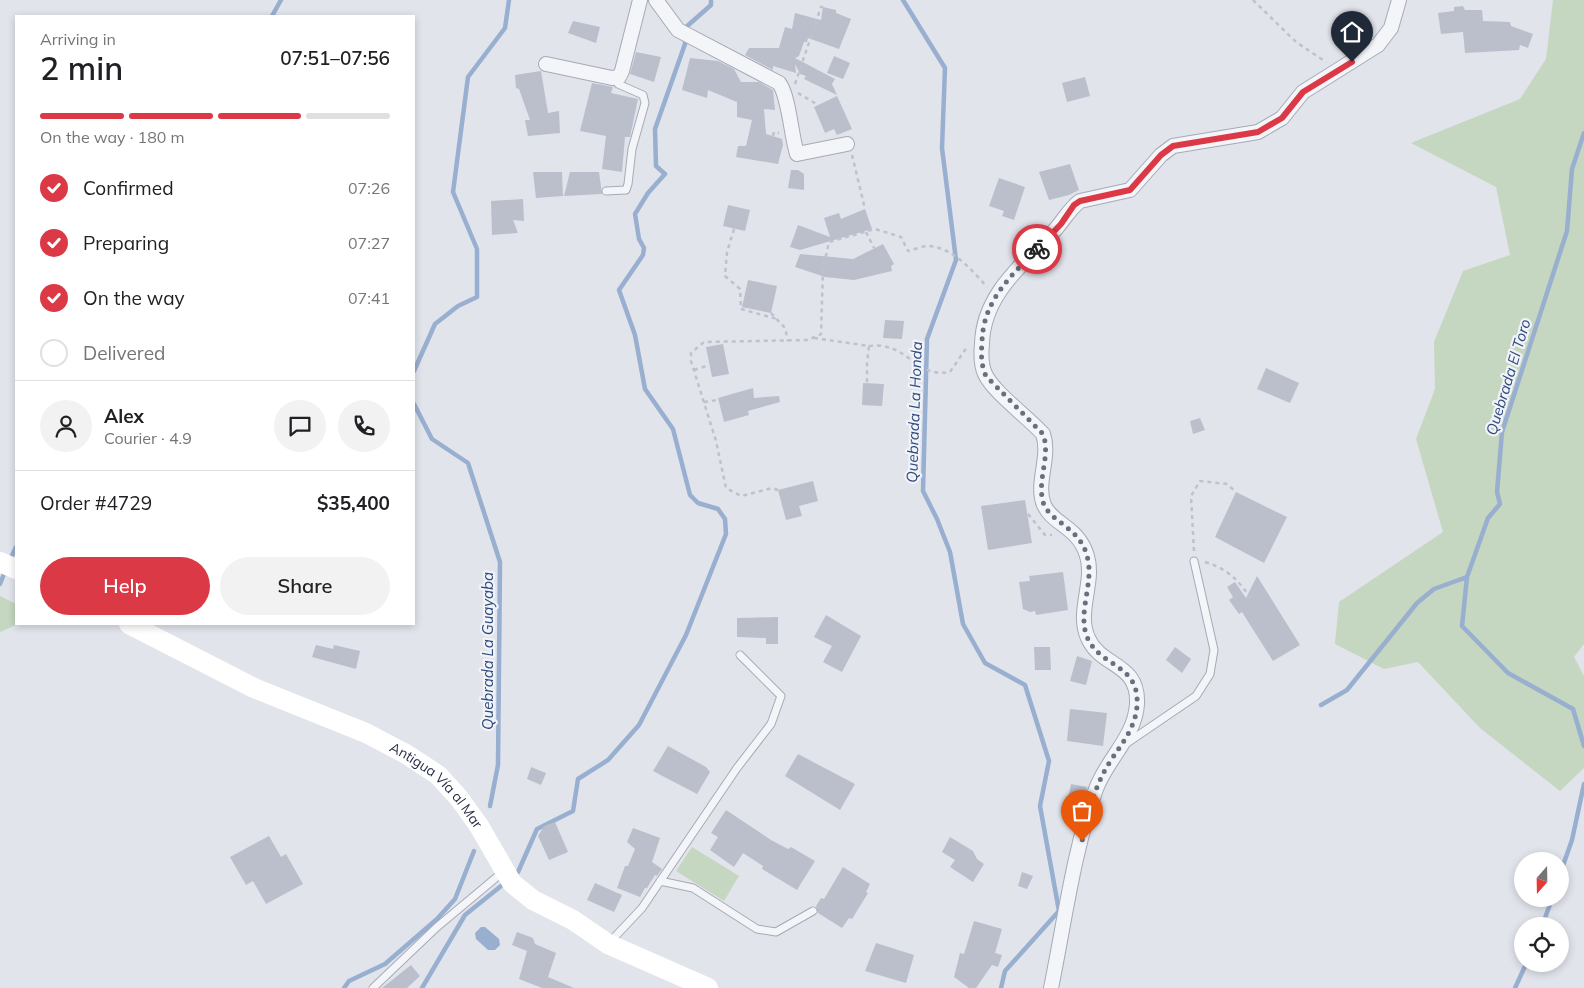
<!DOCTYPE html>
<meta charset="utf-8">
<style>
:root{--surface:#fff;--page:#f2f2f2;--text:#202124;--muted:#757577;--line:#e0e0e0;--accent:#dc3947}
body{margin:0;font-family:Mulish,sans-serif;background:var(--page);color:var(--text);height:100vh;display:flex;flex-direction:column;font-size:19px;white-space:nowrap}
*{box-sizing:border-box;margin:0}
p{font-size:16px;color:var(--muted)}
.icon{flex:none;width:28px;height:28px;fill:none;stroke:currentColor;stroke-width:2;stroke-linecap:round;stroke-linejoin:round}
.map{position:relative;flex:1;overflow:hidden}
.sheet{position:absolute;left:15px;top:15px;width:400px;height:610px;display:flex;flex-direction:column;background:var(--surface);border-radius:0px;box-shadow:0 2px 8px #0003}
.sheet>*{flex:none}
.needle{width:32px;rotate:200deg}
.controls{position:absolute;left:1514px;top:852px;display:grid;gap:10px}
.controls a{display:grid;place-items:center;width:55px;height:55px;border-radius:50%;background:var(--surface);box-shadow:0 2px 8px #0003;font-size:25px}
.pin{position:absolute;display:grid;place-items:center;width:42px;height:42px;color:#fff;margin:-51px -21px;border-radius:50% 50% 50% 0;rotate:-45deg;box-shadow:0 0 5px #0007}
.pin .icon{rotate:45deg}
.courier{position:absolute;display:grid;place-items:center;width:50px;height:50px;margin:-25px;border:4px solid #dc3947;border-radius:50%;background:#fff;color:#222;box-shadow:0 1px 6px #0007}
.head em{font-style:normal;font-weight:600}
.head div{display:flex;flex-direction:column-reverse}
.head{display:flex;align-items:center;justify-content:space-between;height:85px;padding:0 25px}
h1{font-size:32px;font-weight:600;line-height:38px}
.bar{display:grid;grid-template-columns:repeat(4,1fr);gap:8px 5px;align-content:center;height:60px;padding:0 25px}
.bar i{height:6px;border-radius:4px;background:var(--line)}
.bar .current{background:var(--accent)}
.bar p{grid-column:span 4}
.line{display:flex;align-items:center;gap:12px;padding:0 25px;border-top:1px solid var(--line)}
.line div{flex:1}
.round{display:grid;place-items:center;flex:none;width:52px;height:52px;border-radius:26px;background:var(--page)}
ol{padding:0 25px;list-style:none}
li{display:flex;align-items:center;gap:15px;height:55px}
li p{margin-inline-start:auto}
li .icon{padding:5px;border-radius:50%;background:var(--accent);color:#fff;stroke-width:4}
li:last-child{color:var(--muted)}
li i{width:28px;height:28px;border:2px solid var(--line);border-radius:50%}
.cta{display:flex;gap:10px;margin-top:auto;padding:10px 25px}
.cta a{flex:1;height:58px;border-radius:30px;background:var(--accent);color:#fff;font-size:20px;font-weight:600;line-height:58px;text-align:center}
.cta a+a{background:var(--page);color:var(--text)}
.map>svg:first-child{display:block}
.green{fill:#c5d6c1}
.water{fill:#98afcf}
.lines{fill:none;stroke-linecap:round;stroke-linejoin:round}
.stream{stroke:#98afcf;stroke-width:4.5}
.building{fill:#babfcb}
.lane-casing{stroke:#a5aab6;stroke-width:9}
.street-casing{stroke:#a5aab6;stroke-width:16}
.path{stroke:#bfc2ca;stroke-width:2.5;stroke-dasharray:4 4;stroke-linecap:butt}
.lane{stroke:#f4f5f9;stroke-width:7}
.street{stroke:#f4f5f9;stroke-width:14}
.secondary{stroke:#fff;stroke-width:20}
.done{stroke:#686f7e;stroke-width:5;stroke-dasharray:0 9}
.route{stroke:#dc3947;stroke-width:6}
.labels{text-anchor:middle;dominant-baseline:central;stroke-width:4.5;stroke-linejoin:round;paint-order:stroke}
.street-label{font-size:14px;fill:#273044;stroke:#f1f3f8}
.water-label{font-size:15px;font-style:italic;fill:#2d4b7d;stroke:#f1f3f8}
</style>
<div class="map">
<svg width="1584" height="988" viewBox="0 0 1584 988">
<rect width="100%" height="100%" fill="#e1e4eb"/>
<path class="green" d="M1553 0H1584V644L1574 657 1584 676V768L1560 791 1480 728 1418 662 1384 669 1335 644 1339 602 1443 532 1416 439 1435 389 1434 342 1463 271 1510 255 1496 187 1411 143 1520 99 1546 59Z
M0 596 16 604 18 624 0 632Z
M692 847 739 876 724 901 676 871Z"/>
<path class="water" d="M481 927H485L499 939 500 945 495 950H488L476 939 475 933Z"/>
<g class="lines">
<path class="stream" d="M903 0 945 68 942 148 956 260 927 339 923 491 937 519 950 552 963 624 985 663 1025 685 1049 761 1040 806 1059 911 1005 971 1001 988
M272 16 281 0
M414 371 435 324 458 306 477 297V249L453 192 468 77 505 28 509 0
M414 404 432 439 468 463 500 562 498 765 490 806
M10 560 16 547
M1467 577 1462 626 1508 673 1573 709 1584 746
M0 584 6 569
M1321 705 1347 690 1417 603 1434 589 1467 577 1488 518 1500 504 1497 492 1502 432 1567 231 1572 169 1584 133
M518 872 537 829 573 811 578 779 608 760 639 725 686 635 726 534 725 519 718 509 698 503 690 495 673 429 645 389 635 335 619 290 643 255 644 248 639 239 635 214 648 193 665 174 656 166 655 129 685 44V28L711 5V0
M1560 874 1572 840 1584 784
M1542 926 1552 899
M344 988 349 981 385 964 437 919 455 899 474 851
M422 988 465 915 501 886
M1515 988 1526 964"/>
</g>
<path class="building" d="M1463 6 1465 10H1482L1483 21 1510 22 1511 26 1533 34 1528 48 1520 45 1519 50 1465 53 1463 32 1441 34 1438 13 1454 11V7Z
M823 7 836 10V13L851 19 839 49 808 38 807 42H804L799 56 795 58 835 79 832 84 837 95 804 79 806 76 800 74 795 64 796 73 773 66V70L745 55 749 48H779L785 27 792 29 795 13 821 20Z
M573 21 600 27 596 43 568 33Z
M636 52 661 57 654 82 630 74Z
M834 56 850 63 843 79 827 73Z
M690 58 718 61 734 69 741 82H759L773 90 775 110 764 109 766 134 782 139 783 145 778 164 736 157 738 146H746L752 120 737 117V102L708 90 707 98 682 90Z
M541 71 548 113 559 111 560 133 528 136 525 120H530L519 89 516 88 515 75Z
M1085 77 1090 96 1067 102 1062 83Z
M592 83 613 87 611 93 638 99 630 137H625L622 172 602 169 606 136 580 131Z
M837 96 852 129 837 135 834 129 825 133 814 107Z
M1070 164 1079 190 1069 195 1049 200 1039 172Z
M791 170H798L804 174V190L788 188Z
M533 172H562L563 196 536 198Z
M570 172H599L602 194 564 196Z
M999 178 1025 187 1014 220 1002 216 1004 211 989 206Z
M523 199 524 221 513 220 518 233 492 235 491 201Z
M728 205 750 210 745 231 723 226Z
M865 209 872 229 800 250 790 247 798 225 830 237 824 218 839 213 841 219Z
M883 244 894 264 891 266 892 271 854 280 825 277 795 267 800 254 853 259Z
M748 280 777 286 771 313 742 307Z
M885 320 904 321 902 339 883 338Z
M723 344 729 374 712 377 706 347Z
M1266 368 1299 383 1290 403 1257 389Z
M863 383 884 384 882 406 862 405Z
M753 388 754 398 779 396 780 402 748 411 749 415 724 422 718 398Z
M1200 418 1205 430 1193 434 1190 421Z
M813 481 818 501 799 506 802 516 786 520 778 490Z
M1236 492 1287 517 1264 563 1215 537Z
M1025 500 1032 543 988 550 981 506Z
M1063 572 1068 610 1036 615 1035 611 1030 612 1023 609 1019 582 1030 581 1029 576Z
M1257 576 1300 645 1273 661 1242 612 1239 614 1229 600 1233 597 1227 587 1235 582 1246 598Z
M826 615 861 636 842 672 823 662 832 646 814 637Z
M778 617V644H766V638L737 637V618Z
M316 645 333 649 334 645 360 651 356 669 312 657Z
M1034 647H1050L1051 670H1035Z
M1175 647 1191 659 1182 673 1166 660Z
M1077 656 1092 661 1086 685 1070 681Z
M1070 709 1107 713 1103 746 1067 741Z
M668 746 706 767 710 772 697 794 653 771Z
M798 754 855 784 840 810 785 776Z
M531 767 546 773 541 785 527 779Z
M1071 784 1087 787 1081 808 1067 805Z
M726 810 771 840 788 849 791 847 815 861 797 890 762 869 763 866 743 853 734 867 710 850 718 837 711 833Z
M555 822 568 852 549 860 538 836 544 826Z
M633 828 660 838 652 862 662 869 657 876 655 875 647 888H645L640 897 617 888 625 866H628L635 849 627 842Z
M269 836 281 857 286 854 303 884 266 904 253 881 246 885 230 857Z
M950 837 973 851 977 859 984 864 973 882 950 867 955 860 942 852Z
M843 867 870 884 866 892 868 893 852 919 849 918 842 928 818 913 816 906 821 898 824 899Z
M1022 872 1033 876 1027 889 1018 886Z
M595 883 622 895 614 912 587 900Z
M974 921 1002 929 995 953 1002 955 998 967 992 965 976 988H969L954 977 960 953 964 954Z
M517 932 533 938 535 944 556 953 548 977 574 988H542L519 979 527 951 512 945Z
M876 943 914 955 906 983 865 971Z
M411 965 420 976 407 988H382Z"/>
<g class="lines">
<g class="lane-casing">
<path id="lane" d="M606 191 626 190 628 184 632 149 645 103 643 95 618 84 617 78
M1127 743 1196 696 1210 674 1214 650 1194 561
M660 881 693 888 757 929 776 932 813 911
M610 942 642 908 737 768 771 724 781 696 740 655
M373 988 437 927 504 871"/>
</g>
<g class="street-casing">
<path id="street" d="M656 0 678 30 779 83C789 96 791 135 797 154L847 144
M546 64 612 78 619 77 622 71 640 0
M1051 988C1064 925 1074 848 1096 789 1107 759 1135 737 1137 704 1139 662 1101 668 1088 638 1076 612 1095 582 1087 556 1079 527 1053 525 1044 505 1035 483 1051 457 1043 434 1028 417 994 393 985 374 981 365 981 354 982 344 983 295 1022 265 1053 232 1062 223 1069 209 1080 201L1130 190 1161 155 1173 146 1258 132 1282 118 1303 92 1378 45 1391 28 1399 0"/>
</g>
<path class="path" d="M1253 0 1296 42 1326 62
M795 84 821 7H823
M798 93 818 105
M773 136 774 132 779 133
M852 155 865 209
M734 229 727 252 725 276 740 289 741 309 777 319
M866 232 874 248
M771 313 785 328 788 341
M814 338 869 346 867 363V383
M869 346C908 341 915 379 950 372L967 347
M694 370 709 365
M704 402 718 400
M778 490 772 488 741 496 726 488 716 441 691 361V353L704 342 808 340 821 334 823 269 829 242 875 229 901 237 908 251C914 250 922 246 928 246 952 247 972 270 987 287
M1028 514 1045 535H1052
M1194 551 1191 496 1200 481 1227 484 1236 492
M1205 562C1231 570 1239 582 1254 602"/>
<use href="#lane" class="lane"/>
<use href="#street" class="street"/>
<g class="secondary">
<path d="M0 562 16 569"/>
<path id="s1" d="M129 624 254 688 366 733 406 754 438 775 459 798 479 826 512 883 533 900 573 920 608 944 708 988"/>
</g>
</g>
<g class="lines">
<path class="done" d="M1037 249C1010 277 983 301 982 342 981 355 981 365 986 376L1043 434C1051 456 1037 479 1043 502 1049 522 1080 527 1087 556 1095 583 1076 614 1088 639 1102 668 1140 664 1137 706 1135 734 1113 752 1102 776 1092 796 1087 820 1082 841"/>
<path class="route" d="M1037 249 1061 224 1074 205 1080 201 1130 190 1161 155 1173 146 1258 132 1282 118 1303 92 1352 62"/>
</g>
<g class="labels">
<g class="street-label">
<text stroke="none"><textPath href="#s1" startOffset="350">Antigua Vía al Mar</textPath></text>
</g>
<g class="water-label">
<text transform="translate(1508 377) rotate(-73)">Quebrada El Toro</text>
<text transform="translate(914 412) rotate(-88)">Quebrada La Honda</text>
<text transform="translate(487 651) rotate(-90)">Quebrada La Guayaba</text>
</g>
</g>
</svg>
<div class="controls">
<a><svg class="needle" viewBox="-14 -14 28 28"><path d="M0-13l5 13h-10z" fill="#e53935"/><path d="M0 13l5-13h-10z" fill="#757577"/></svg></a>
<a><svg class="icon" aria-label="locate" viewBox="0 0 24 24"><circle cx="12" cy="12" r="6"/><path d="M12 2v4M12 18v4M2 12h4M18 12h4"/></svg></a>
</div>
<div class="pin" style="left:1082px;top:841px;background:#ea580c"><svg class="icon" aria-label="bag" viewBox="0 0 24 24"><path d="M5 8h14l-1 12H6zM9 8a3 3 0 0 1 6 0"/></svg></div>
<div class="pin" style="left:1352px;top:62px;background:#1f2937"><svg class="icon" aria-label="home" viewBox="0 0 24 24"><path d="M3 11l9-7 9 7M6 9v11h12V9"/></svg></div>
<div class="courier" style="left:1037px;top:249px"><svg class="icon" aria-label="bike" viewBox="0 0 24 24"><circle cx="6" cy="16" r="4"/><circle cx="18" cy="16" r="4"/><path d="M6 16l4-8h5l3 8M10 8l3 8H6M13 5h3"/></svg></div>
<section class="sheet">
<div class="head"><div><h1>2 min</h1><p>Arriving in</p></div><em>07:51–07:56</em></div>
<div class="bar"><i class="current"></i><i class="current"></i><i class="current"></i><i></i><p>On the way · 180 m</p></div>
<ol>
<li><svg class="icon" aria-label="check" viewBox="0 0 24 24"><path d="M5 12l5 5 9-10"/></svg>Confirmed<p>07:26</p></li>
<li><svg class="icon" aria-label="check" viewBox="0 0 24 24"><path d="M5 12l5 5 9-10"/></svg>Preparing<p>07:27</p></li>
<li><svg class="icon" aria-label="check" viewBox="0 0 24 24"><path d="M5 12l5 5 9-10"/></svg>On the way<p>07:41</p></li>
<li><i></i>Delivered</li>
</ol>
<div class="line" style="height:90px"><a class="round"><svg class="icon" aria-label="person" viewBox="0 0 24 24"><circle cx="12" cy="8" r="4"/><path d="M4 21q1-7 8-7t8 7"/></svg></a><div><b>Alex</b><p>Courier · 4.9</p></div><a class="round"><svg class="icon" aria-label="chat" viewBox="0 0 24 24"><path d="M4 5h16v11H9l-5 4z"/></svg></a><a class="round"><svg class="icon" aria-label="phone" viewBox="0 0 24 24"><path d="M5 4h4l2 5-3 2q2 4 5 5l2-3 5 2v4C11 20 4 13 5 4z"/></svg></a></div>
<div class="line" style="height:65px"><div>Order #4729</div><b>$35,400</b></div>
<div class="cta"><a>Help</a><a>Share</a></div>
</section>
</div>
